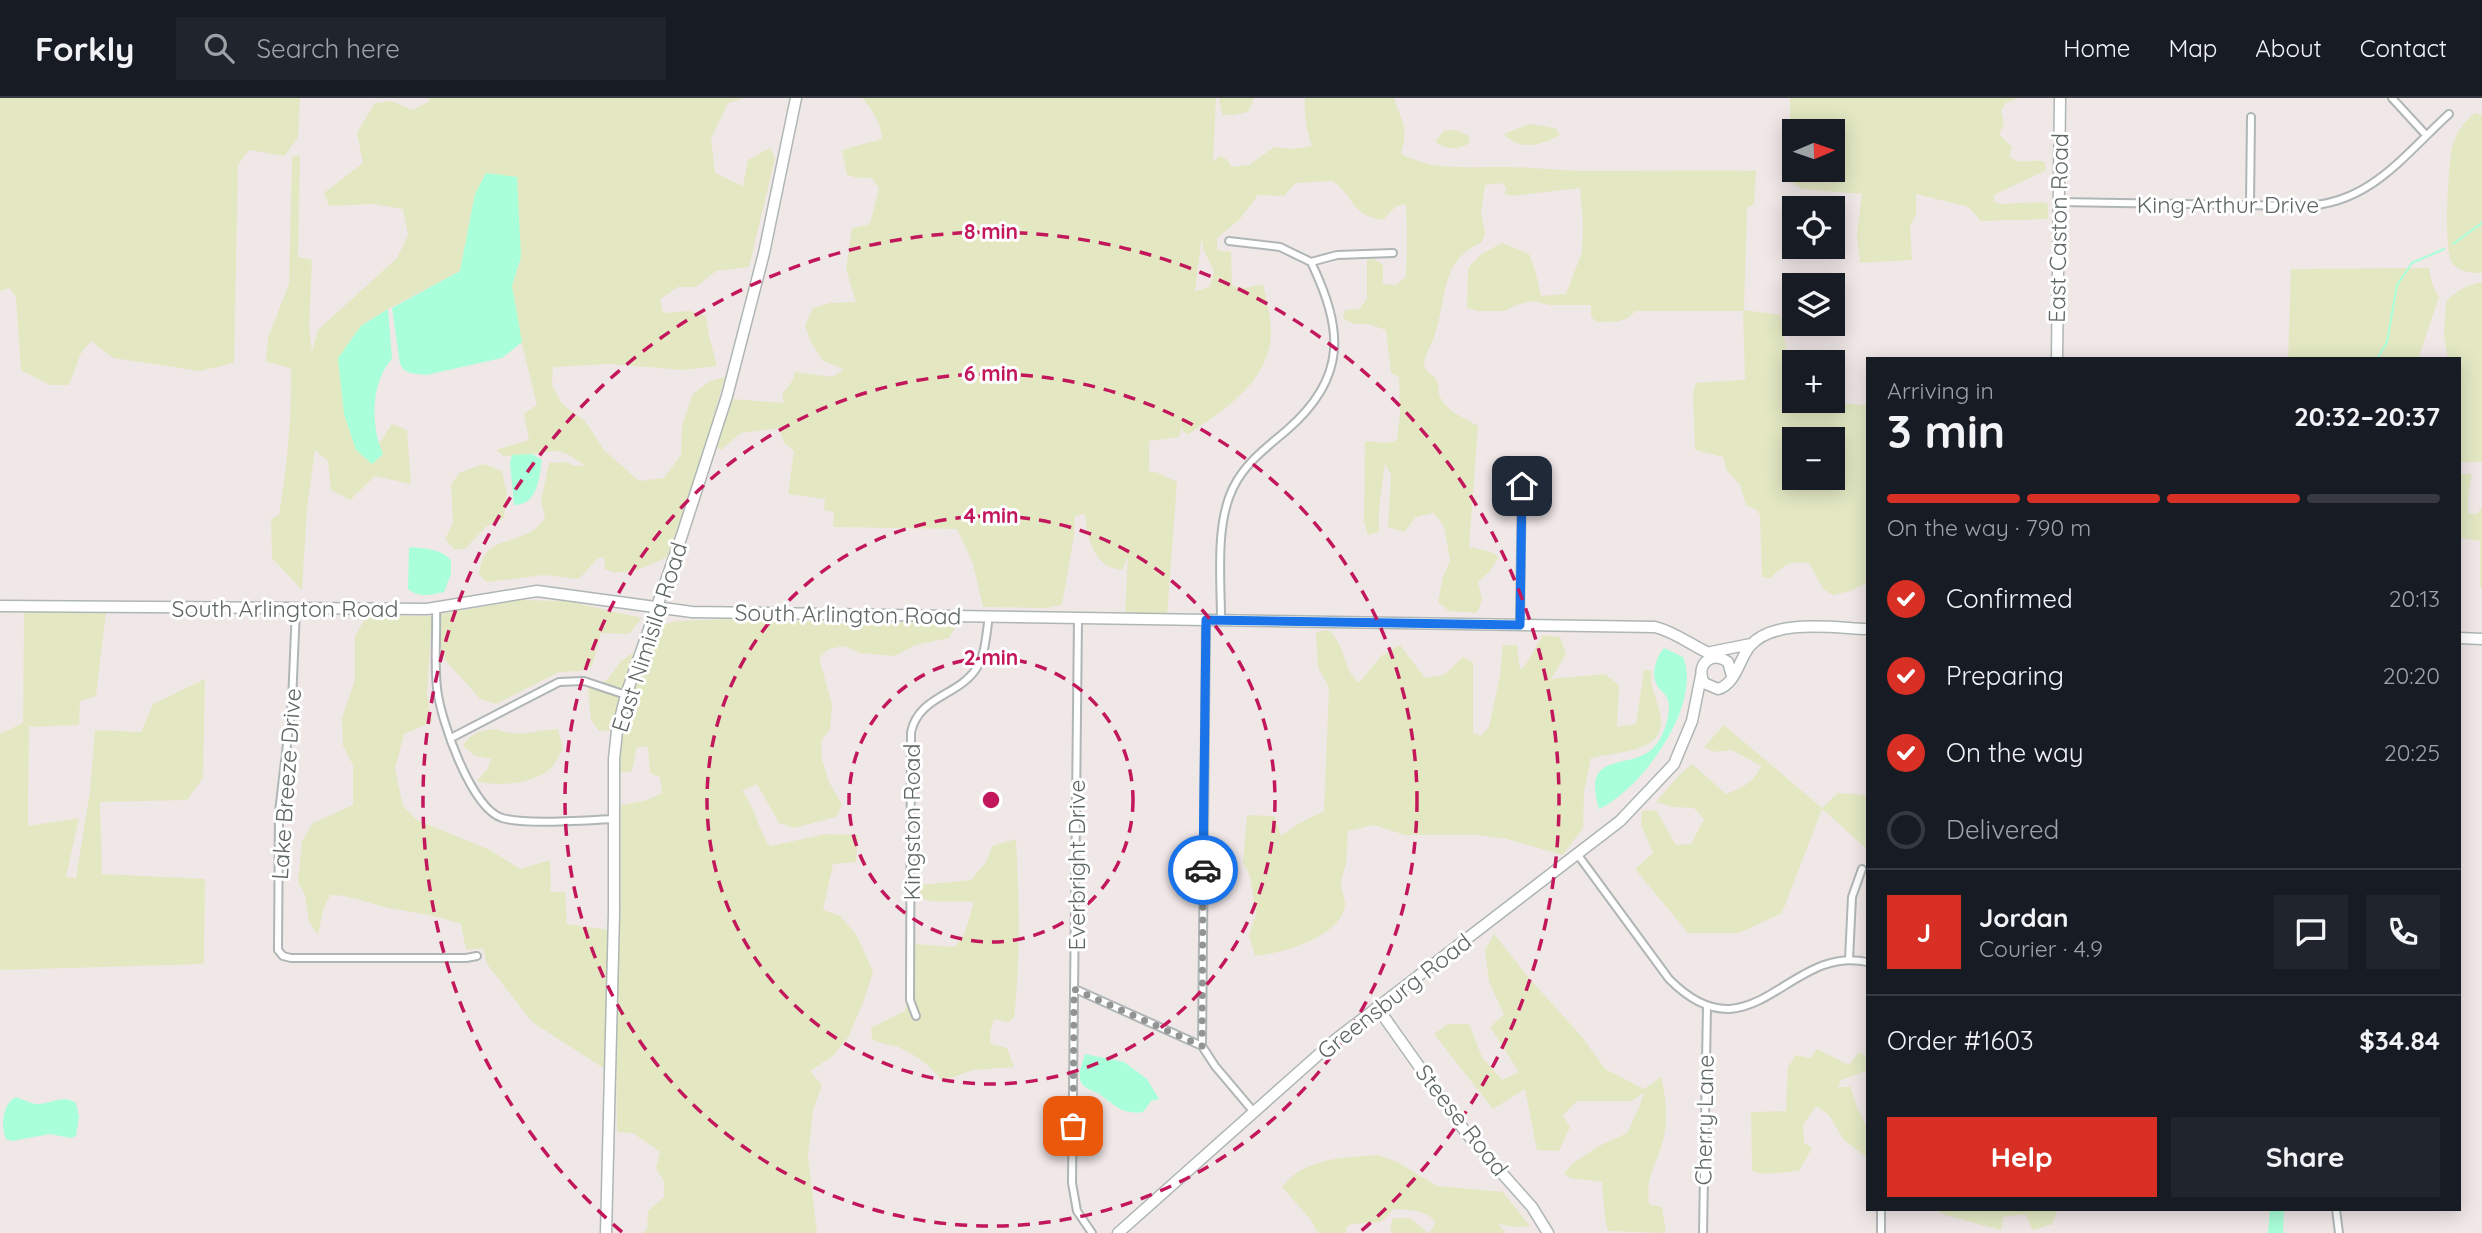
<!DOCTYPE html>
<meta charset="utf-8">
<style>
:root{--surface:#171b24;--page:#20242c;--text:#f1f3f6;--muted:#9ea1a6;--line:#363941;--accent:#d93025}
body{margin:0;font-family:Quicksand,sans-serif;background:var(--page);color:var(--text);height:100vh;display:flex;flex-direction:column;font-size:26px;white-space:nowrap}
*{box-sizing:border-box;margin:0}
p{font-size:23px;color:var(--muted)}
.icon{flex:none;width:38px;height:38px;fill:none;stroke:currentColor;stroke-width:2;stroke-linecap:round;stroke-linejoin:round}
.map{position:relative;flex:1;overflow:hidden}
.sheet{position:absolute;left:1866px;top:259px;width:595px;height:854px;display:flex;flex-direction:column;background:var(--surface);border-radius:0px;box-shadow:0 4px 18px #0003}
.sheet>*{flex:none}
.needle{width:46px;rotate:88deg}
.controls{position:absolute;left:1782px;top:21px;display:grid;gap:14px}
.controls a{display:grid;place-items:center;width:63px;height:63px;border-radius:0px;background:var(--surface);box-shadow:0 4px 18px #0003;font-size:35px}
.pin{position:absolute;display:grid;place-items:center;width:60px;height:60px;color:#fff;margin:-30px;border-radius:14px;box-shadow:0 4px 10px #0006}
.courier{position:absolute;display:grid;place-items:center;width:70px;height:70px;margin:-35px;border:5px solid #1a73e8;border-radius:50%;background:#fff;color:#222;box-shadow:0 2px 9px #0007}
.headline em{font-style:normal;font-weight:700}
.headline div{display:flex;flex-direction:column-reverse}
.headline{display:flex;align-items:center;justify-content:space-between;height:119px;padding:0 21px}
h1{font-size:46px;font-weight:700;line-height:52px}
.bar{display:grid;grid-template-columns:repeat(4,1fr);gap:10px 7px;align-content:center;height:84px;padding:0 21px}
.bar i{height:9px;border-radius:5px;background:var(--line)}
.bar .on{background:var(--accent)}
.bar p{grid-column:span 4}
.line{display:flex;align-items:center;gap:18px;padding:0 21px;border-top:2px solid var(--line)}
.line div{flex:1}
.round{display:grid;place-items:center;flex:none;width:74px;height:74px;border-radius:0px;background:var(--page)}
ol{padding:0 21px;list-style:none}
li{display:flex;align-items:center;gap:21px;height:77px}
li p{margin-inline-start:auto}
li .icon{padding:7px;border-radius:50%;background:var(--accent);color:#fff;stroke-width:4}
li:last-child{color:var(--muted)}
li i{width:38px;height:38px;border:4px solid var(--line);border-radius:50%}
.button{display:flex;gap:14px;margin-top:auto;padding:14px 21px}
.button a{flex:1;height:80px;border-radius:0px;background:var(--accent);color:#fff;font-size:28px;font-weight:700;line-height:80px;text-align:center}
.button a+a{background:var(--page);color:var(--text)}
header{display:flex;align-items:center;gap:42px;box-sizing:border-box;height:98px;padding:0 35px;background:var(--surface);border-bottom:2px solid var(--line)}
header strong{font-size:33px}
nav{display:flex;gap:38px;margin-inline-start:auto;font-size:24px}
.search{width:490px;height:63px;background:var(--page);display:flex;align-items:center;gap:18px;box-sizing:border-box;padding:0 24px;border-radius:0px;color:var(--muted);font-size:26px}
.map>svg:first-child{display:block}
.green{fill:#e3e8c3;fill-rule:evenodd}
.water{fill:#a8ffd9}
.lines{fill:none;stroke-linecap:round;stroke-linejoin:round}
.stream{stroke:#a8ffd9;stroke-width:2}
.street-casing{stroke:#afb6b5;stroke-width:10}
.secondary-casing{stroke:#aeb7b4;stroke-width:13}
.street{stroke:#fff;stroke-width:6}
.secondary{stroke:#fff;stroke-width:10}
.done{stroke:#919492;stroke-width:7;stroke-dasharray:0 12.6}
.route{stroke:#1a73e8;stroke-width:9}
.ring{fill:none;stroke:#c2185b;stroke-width:3.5;stroke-dasharray:12 9}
.labels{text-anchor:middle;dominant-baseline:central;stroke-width:6;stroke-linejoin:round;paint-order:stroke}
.street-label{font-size:23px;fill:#5e6764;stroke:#fff}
.centre{fill:#c2185b;stroke:#fff;stroke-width:3.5}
.ring-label{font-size:21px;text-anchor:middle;font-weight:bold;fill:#c2185b;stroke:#fff;stroke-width:6;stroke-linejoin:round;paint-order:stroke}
</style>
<header>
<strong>Forkly</strong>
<div class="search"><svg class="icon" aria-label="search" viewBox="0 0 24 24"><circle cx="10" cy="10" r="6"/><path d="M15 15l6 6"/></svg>Search here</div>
<nav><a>Home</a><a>Map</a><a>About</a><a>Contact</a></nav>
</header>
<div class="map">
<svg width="2482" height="1135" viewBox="0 0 2482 1135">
<rect width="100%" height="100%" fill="#f0e7e7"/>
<path class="green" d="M0 0H300L298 40 284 58 249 52 238 67 234 265 200 273 113 260 91 243 81 255 69 287H50L21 272 16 199 10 190 0 193Z
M429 0H744L728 5 711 41 715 75 743 88 748 62 770 50 775 60 749 169 716 173 696 189H678L660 201 663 215 690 213 706 218 709 238 717 268 683 272 609 266 553 269 552 287 562 306 585 323 605 353 639 383 664 380 681 357 682 327 693 296 710 283 725 279 695 381 667 459C650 467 623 481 605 471L604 458 596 462 579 481 544 477 487 484 479 477C483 439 506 448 532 433 536 430 541 425 545 421L541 403 549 365 566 364 574 368H585C561 350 560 352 532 356 523 358 512 357 503 358L496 352 529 342 524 316 537 307 517 226 475 96 460 173 388 211 361 228 378 347 392 326 407 332 411 386 375 378 350 402 331 392 328 363 315 352 307 411 302 492 272 460 271 421 279 417C287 369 292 319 291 270L266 264 268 240 289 186 292 59 300 57 298 159 312 162 309 231 312 254 318 232 397 160 408 137 403 111 375 106 329 108 324 95 363 65 357 35 375 5 391 3 413 12 430 3Z
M862 0H1216L1213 64 1220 58 1226 61 1232 69 1249 67 1274 49 1292 51 1312 48C1306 32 1304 17 1305 0H1394C1402 27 1409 25 1401 56 1438 74 1467 68 1505 69 1536 69 1566 73 1596 73 1649 73 1703 72 1756 73L1754 106 1747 110 1744 212 1780 217 1790 272 1794 279V303L1867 307V485L1850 493 1833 497 1824 492 1809 465C1791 462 1783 467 1771 480L1762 479 1760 417 1757 412 1746 407 1740 387 1727 373 1723 359 1695 352 1693 295 1696 285C1708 283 1736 284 1745 281L1743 213H1635C1625 226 1612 224 1597 224L1591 219V207H1550L1532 203 1516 207 1504 213H1479L1467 210 1468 170 1480 157 1502 145 1529 156 1536 175 1541 198 1566 196 1582 154 1583 127 1580 90 1512 98 1505 96 1506 89 1501 85 1485 87 1481 115 1485 135 1482 144C1439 164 1448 197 1435 236 1433 245 1424 257 1424 266 1425 275 1434 276 1437 283 1439 288 1438 294 1440 299 1447 314 1465 320 1478 328L1469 449 1489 453 1499 459 1489 474 1478 484 1482 501 1477 515 1449 513 1438 504 1443 479 1450 462 1444 429 1434 415 1416 419 1404 434 1388 429 1391 377 1385 365 1379 412V434L1368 437 1364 424 1365 343 1387 345 1397 342 1400 315 1399 279 1391 275 1386 232 1368 226H1354L1343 220 1345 212 1359 211 1367 201V162L1374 161 1383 167V186L1396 187 1406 179 1407 140 1406 106 1396 108 1383 122C1352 118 1355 100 1333 83L1295 85 1284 98 1258 97 1239 122 1217 140V152L1231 154 1232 188 1245 190 1263 186C1266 201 1271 218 1271 234 1271 282 1224 312 1189 336L1183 334 1182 327 1179 339 1149 343V373L1159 375 1177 384 1167 518 1125 515 1128 459 1122 472C1117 471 1110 470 1106 467 1091 456 1086 433 1085 416L1075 418 1074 437 1062 507 1046 510 983 509 973 465 957 431 833 429 834 414 824 412 825 401 788 396 794 353 784 345 779 330 741 335 721 352 717 350 732 301 784 305 782 296 793 282 795 274 833 279 844 271 823 263 810 243 805 227 813 210 830 205 856 204 846 171 852 130 870 126 879 90 872 80H858L847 77 842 52 882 41C882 26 872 11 862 0ZM1202 137 1203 151 1214 173 1210 188 1195 194ZM1794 341H1832V380H1794Z
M1219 0H1254L1248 14 1233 17H1222Z
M1790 0H2019L2006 5 2001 12 2004 26 1999 36 2012 49 2009 59C2021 68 2032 60 2045 64L2046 72 1994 97V103L2000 106 2042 104 2048 106V121L1981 123 1969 109 1916 96V117L1910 127 1912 162 1860 165 1857 136 1862 96 1802 91 1793 85 1790 66ZM1794 33H1832V72H1794Z
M2475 15 2482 17V175C2472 175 2459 174 2452 165 2443 152 2448 62 2453 46 2458 32 2464 24 2475 15Z
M1529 26 1555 30 1560 37C1542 47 1520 54 1504 36Z
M1445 32H1457L1469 38V45C1457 53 1448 51 1436 45V42Z
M2429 170 2432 186 2439 199 2418 261H2288L2291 171Z
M2482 184V364H2459V261H2448L2444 237 2446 204C2456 193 2466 187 2482 184Z
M483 366 502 373 507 396 504 420 487 428 465 451H454L445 441 453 425 451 387 459 375Z
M2459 376H2472L2468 396V415L2477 416 2482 409V493L2480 487V443L2459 440Z
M520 502 567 503 642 520 629 536 601 535 592 568 580 573 559 574 496 606 480 601 446 563 438 543 441 516Z
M24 513 106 514 96 598 80 603 79 627 29 629 28 728 79 720 66 779 76 780 90 693 95 632 141 634 153 606 205 581 203 680 187 702 100 704 102 776 205 781 204 866 0 872V636L23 625Z
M367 517 432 518 427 597 432 624 404 636 395 671 403 708 417 722 490 752 520 771 550 762 551 794H565L567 826 610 832 605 971 532 924 487 866 483 850 466 852 461 826C436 817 410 814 384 809 364 804 351 797 330 797L323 813 318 837 309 824 305 797 298 784 302 743 313 725 353 707V667L343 648 342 620 355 582V538Z
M766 520 825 525 958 524 949 540 915 547 894 558 860 555 844 548 829 551 819 560 832 606 830 631 821 643 822 661 829 684 842 707 836 719 794 730 779 725 757 686 742 693C756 710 757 731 770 748L826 736 858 737 856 764 833 766 823 812 840 818 856 836 873 874 864 902 849 938 833 958 810 973 822 987 813 1013 808 1058 817 1135H642L647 1131 648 1113 664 1099V1083L656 1070 660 1054 633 1035 617 1034 616 921 621 801V707L647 702 662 695 660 679 650 675 648 649H637L632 673 620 675C619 624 636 575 658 529L675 523Z
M1328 532C1348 549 1340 568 1359 585L1381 558 1400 547 1425 580 1444 577 1463 559 1473 564V635L1481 638 1489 629 1500 577 1503 547H1517L1520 572 1526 566 1543 537 1560 539 1566 556 1551 581 1605 576 1619 587 1617 629 1636 626 1644 572 1652 573C1649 586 1654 592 1657 605 1659 612 1662 620 1661 627 1658 655 1614 654 1591 660L1584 694 1583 730 1563 757 1507 741 1478 737H1405L1374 727 1348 733C1347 743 1347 755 1346 765 1345 772 1341 779 1341 786 1341 793 1346 801 1345 808 1341 839 1280 856 1255 858L1249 837 1256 816 1250 778 1243 764 1247 717 1275 718 1281 738 1298 726 1324 713 1329 589 1318 570 1316 534Z
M636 553 614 632 599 633 591 622 588 591 607 582 621 563Z
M1724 627 1822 710 1838 695 1867 697V751L1822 711 1782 815 1739 835H1688L1635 771 1653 755 1641 727 1642 713 1656 712 1676 747 1691 746 1704 721 1694 710 1672 709 1656 704 1679 677 1692 666 1726 696C1743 690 1754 684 1761 668L1732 652 1715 654 1704 649Z
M497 631C519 641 536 632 558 631L563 651C559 657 556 665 551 670 535 686 497 689 477 683L488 670 491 661 475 658 463 648C471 634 482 632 497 631Z
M1016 741C1019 800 1021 860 1014 920L1008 924 994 921 990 935 991 946 1007 950 1014 969 973 972 942 983C931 968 916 957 898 949 889 946 881 946 872 941L871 930 905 913 914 886 915 846 955 849 965 834 974 804C958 803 931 806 919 799L921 787 971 782 987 763 992 748Z
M1494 836 1529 880 1582 939 1605 971 1644 991 1661 979C1666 999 1669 1026 1662 1046 1654 1072 1646 1077 1649 1106L1662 1109 1666 1135 1608 1133C1603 1114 1604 1103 1602 1084L1570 1080 1564 1076 1572 1066 1599 1048 1627 1035 1639 1010 1644 994 1632 1003H1577L1563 1017 1570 1029 1559 1053 1537 1052 1525 991 1493 1011 1434 936 1448 926H1469L1482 959 1502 982 1519 974 1490 929 1504 916 1489 884 1485 852Z
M1817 951 1849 967 1859 954 1867 958 1866 973 1841 982 1838 989H1851L1857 1010 1867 1029V1060L1844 1042 1829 1017 1816 1008 1803 1027 1804 1045 1812 1050 1799 1073 1764 1076 1752 1073 1751 1014 1786 1013 1788 969 1796 957 1810 960Z
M1378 1057 1397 1064 1437 1088 1503 1094 1530 1128 1515 1129 1498 1126 1506 1135H1429L1436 1125C1427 1111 1409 1112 1394 1111L1381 1124 1351 1126 1346 1130V1135H1318L1311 1122 1282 1089C1305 1059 1343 1060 1378 1057Z
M1934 1111H2058L2052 1126 2033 1132 2025 1116 2003 1119 2001 1132 1945 1117Z
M1393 1120H1410L1428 1135H1392L1390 1132Z"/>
<path class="water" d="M486 75 517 79 521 159 512 188 522 244 502 260 426 277 410 275 403 271 400 266 392 210 460 173 475 96Z
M388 211 392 261C371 283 370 328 383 356L372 366 356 352 344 316 338 260 361 228Z
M532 356 542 362C539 380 538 407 514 407L510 364 512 357Z
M413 449C428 451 440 451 451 462V476L444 494C431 497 419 500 408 491L409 450Z
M1664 550 1683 559C1703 607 1641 692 1599 711 1579 643 1641 681 1661 639 1666 630 1671 613 1668 602 1666 595 1658 591 1656 585 1651 575 1657 557 1664 550Z
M1085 956 1124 964 1147 981 1159 1001 1151 1003 1143 1014C1122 1017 1115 1007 1099 996 1093 992 1084 991 1081 984 1077 975 1083 964 1085 956Z
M16 999C22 1001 31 1006 37 1006 51 1006 63 996 76 1005L79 1019 76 1038 71 1040 50 1036 12 1043 6 1041C0 1028 3 1005 16 999Z
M2270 1111H2284L2283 1135H2268Z"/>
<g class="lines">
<path class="stream" d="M2453 146 2482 125
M2377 261 2387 244 2397 187 2412 165 2444 151"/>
<g class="street-casing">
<path id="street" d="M2392 0 2426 37
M2058 104 2304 108C2370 106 2404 57 2449 16
M2250 107 2251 19
M1229 143 1280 149 1311 164 1337 157 1393 155
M296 510 292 604 279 714 278 852 283 858 291 860H466L477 858
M436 510C437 537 434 563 437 590 440 621 471 710 502 720 527 727 586 722 614 721
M1078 520 1072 1085 1077 1113 1092 1135
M1206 522 1202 948 1215 968 1253 1013
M1221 522C1221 482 1215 427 1233 390 1245 365 1267 349 1287 332 1348 279 1343 231 1311 164
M1520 527 1522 364
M451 640 559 584 584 583 626 597
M1578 757 1669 881C1751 964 1789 846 1867 864
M1849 862 1852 799 1862 771
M1075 891 1202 948
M916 918 910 902 911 634C919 598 958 598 976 571 986 556 986 536 989 518
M2336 1111 2339 1135
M1703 1135 1707 908
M1881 1135V1111"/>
</g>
<g class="secondary-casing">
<path id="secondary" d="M2057 261 2060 0
M0 508 427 511 537 493 692 514 1655 529C1679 535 1695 551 1718 559
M2459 540 2482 541
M1711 554 1751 546
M1732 578 1728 564C1711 552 1695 567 1704 585L1718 591C1736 586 1739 561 1750 548 1774 520 1834 530 1867 531
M1377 909 1467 1036 1532 1109 1548 1135
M606 1135 614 816V661L617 633 626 597 682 437 727 298 764 155 796 0
M1118 1135 1335 942 1620 723 1674 666 1692 623 1701 578"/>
</g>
<use href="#street" class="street"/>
<use href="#secondary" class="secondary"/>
</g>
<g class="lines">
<path class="done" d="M1073 1028 1074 891 1202 948 1203 772"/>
<path class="route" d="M1203 772 1206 522 1520 527 1522 388"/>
</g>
<g class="ring">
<circle cx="991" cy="702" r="142"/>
<circle cx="991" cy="702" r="284"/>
<circle cx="991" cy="702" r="426"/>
<path d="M622 1134A568 568 0 1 1 1360 1134"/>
</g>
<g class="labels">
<g class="street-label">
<text x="2228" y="106">King Arthur Drive</text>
<text transform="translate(2058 130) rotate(-89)">East Caston Road</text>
<text x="285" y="510">South Arlington Road</text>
<text transform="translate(848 516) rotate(1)">South Arlington Road</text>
<text transform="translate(649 539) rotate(-72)">East Nimisila Road</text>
<text transform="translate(286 686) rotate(-86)">Lake Breeze Drive</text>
<text transform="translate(911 724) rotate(-90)">Kingston Road</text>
<text transform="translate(1076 767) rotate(-90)">Everbright Drive</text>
<text transform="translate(1394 898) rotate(-38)">Greensburg Road</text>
<text transform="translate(1462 1022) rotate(52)">Steese Road</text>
<text transform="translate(1704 1022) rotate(-89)">Cherry Lane</text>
</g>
</g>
<circle cx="991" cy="702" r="10" class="centre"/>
<g class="ring-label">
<text x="991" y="141">8 min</text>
<text x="991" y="283">6 min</text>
<text x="991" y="425">4 min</text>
<text x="991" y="567">2 min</text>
</g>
</svg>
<div class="controls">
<a><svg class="needle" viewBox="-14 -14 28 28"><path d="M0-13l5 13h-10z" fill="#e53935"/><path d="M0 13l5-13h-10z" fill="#9ea1a6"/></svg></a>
<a><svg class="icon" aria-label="locate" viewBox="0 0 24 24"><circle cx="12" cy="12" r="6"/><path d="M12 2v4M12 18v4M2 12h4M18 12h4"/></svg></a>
<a><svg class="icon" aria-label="layers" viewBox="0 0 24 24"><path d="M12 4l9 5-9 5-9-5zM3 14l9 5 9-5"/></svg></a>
<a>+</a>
<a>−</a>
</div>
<div class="pin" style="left:1073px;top:1028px;background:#ea580c"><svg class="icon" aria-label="bag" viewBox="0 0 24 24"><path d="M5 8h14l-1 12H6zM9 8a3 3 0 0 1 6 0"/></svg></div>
<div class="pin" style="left:1522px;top:388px;background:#1f2937"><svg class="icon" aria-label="home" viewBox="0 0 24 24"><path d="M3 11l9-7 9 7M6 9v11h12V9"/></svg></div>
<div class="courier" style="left:1203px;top:772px"><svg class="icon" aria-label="car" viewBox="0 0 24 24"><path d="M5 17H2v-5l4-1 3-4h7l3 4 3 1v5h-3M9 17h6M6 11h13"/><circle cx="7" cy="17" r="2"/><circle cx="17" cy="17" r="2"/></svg></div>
<section class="sheet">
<div class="headline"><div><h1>3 min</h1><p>Arriving in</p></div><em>20:32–20:37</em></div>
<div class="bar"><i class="on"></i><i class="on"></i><i class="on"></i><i></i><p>On the way · 790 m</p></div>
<ol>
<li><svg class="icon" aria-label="check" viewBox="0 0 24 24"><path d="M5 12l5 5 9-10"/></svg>Confirmed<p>20:13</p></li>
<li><svg class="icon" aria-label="check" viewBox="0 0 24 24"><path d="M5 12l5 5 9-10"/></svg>Preparing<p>20:20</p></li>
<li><svg class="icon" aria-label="check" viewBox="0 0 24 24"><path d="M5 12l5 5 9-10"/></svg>On the way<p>20:25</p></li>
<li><i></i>Delivered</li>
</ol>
<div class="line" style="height:126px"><b class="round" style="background:var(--accent);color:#fff">J</b><div><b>Jordan</b><p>Courier · 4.9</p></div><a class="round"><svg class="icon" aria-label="chat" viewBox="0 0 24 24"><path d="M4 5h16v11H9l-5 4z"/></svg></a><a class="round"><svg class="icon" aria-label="phone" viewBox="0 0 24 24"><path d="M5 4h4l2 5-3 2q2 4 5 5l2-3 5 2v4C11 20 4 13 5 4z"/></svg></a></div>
<div class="line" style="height:91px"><div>Order #1603</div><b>$34.84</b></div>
<div class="button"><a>Help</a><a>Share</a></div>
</section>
</div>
